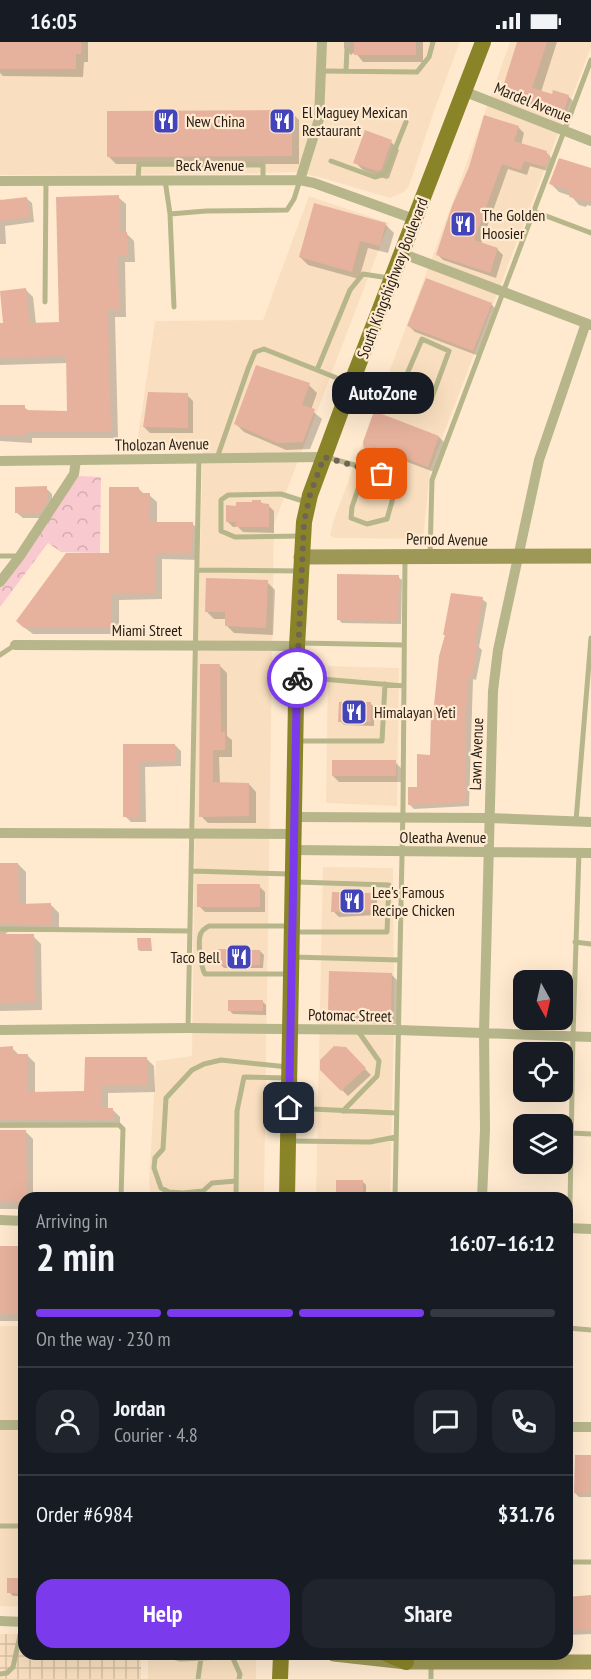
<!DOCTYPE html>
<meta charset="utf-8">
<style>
:root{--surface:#171b24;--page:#20242c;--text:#f1f3f6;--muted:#9ea1a6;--line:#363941;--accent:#7c3aed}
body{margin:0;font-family:"PT Sans Narrow",sans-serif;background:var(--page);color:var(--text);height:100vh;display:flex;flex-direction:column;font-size:22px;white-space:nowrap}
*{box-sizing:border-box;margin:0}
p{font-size:20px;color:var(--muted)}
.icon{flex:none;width:33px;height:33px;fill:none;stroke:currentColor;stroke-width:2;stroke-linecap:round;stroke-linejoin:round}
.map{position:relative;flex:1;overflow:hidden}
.details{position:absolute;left:18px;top:1150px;width:555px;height:468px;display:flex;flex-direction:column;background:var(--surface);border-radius:18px;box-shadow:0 6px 24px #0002}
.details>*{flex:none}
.needle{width:39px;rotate:172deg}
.controls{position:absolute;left:513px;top:928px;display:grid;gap:12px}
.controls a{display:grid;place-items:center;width:60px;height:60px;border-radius:12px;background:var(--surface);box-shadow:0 6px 24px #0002;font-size:30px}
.pin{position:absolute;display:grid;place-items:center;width:51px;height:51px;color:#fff;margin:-26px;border-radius:12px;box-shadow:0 3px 9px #0006}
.courier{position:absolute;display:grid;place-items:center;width:60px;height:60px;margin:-30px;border:4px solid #7c3aed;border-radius:50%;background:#fff;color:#222;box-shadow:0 2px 8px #0007}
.bubble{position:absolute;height:42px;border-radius:18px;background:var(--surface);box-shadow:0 6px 24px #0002;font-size:20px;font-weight:800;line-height:42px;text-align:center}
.headline em{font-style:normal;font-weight:800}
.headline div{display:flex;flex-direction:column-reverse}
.headline{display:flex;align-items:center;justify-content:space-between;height:102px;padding:0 18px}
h1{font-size:39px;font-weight:800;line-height:45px}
.bar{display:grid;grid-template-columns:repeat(4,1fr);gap:9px 6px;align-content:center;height:72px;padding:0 18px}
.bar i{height:8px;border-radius:4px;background:var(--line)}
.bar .on{background:var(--accent)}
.bar p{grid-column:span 4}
.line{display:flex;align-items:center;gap:15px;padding:0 18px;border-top:2px solid var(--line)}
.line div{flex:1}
.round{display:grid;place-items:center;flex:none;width:63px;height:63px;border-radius:18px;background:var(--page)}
.action{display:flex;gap:12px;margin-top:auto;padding:12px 18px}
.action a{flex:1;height:69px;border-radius:18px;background:var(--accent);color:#fff;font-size:24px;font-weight:800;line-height:69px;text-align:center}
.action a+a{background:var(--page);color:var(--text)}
.status{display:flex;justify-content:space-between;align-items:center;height:42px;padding:0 30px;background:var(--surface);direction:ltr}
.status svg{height:16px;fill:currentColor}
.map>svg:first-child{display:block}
.built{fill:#f9dfbf}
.industrial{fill:url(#industrial-grid)}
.forest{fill:url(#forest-crowns)}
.shadow{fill:#0003}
.building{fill:#e7b29d}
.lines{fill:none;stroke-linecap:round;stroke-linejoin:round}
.lane{stroke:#b7b58a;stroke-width:5}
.street{stroke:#b7b58a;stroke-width:10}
.secondary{stroke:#9d9856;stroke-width:15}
.primary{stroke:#8a8429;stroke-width:16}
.done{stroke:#716455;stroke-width:6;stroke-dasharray:0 10.8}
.route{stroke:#7c3aed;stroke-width:8}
.labels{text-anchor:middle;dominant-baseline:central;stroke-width:4.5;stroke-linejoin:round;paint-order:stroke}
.street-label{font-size:16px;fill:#241c13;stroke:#ffead0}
.poi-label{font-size:16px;fill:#241c13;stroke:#ffead0;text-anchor:start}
</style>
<div class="status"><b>16:05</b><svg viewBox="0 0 49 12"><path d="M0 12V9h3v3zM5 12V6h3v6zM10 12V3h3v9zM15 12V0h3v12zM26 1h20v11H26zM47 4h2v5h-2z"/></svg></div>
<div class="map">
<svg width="591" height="1637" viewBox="0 0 591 1637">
<defs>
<pattern id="industrial-grid" width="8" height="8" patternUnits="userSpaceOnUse" patternTransform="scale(1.5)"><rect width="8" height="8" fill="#f9dfbf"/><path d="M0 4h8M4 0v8" fill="none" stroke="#d5bfa3"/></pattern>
<pattern id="forest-crowns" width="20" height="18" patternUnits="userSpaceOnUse" patternTransform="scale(1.5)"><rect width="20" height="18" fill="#f8c9ce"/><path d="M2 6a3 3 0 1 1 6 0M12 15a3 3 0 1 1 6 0" fill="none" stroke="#d4acb0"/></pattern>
</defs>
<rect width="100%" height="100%" fill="#ffead0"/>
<path class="built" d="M0 0H460L433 72 409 144 404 150 390 156 319 135 292 130 238 132 0 133Z
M510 0H591V5L430 428 423 497 334 496 330 493 333 480 451 165Z
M309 154 389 181 274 482 264 1156H151L149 1141 156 1019 192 1014 197 622 203 401 137 402 155 279 263 278Z
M328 624 399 626 397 764 326 761Z
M323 825 393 826 394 978 390 1156H316Z
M0 1284H24V1565L0 1564Z
M148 1613H256V1637H148Z"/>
<path class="industrial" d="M0 1592H24V1612L141 1613V1637H0Z"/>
<path class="forest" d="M79 434 101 435 100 511 61 510 48 501 0 565V544Z"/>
<path class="shadow" d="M0 0H88V20H84L83 35 3 34 0 31Z
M344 0H423V20H363L355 10 351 13 344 6Z
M519 0H557L541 50 553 54H568L576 62 572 77 511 59 503 51Z
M291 70 299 78V122H116L108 114Z
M518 85 524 91 521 103 546 110 555 120 551 130 530 124 527 133 508 127 481 202 497 207 503 213 496 236 443 218 437 212Z
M391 100 399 108 389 136 386 137 363 128 355 120Z
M591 127V164L587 163 586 165 579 163 571 154 559 150 551 142Z
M118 155 126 162V191L134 199 135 220H125L126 275H115L118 396H32V401L0 399V364L24 365 29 369 69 370 67 321 0 323V283H5L26 248 33 255 36 282 61 281Z
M26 156 32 161 34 180 5 184 6 202H0V157L2 160Z
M315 163 386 183 394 191 388 211 368 206 359 237 308 223 300 215Z
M491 262 497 268 479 314 415 290 409 284Z
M309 343 317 351 311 368 322 377 310 407 286 408 244 390 236 382Z
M187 353 193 359V391H150L144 385Z
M375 371 439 395 445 401 434 430 381 410 375 413 364 403Z
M46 446 52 452V466L46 476H23L17 471Z
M138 446 145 453H149L157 460V481H192L199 489V518L162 517V557L119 558V592H33L25 586 18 579 110 512Z
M261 460 264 463H268L274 469V491L243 490 238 485H233L227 479 237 465Z
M398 535 402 538 401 582 342 581 338 577Z
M267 540 275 548 273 593 234 591 226 583V577H214L206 569Z
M482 557 487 561 479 605 482 608 476 638 473 637 469 764 414 767 409 762 431 714 434 675 446 594Z
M219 623 227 631V694L232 698V715H219L220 742H249L256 750V781H208L201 774Z
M370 661 374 665V684L344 683 340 679Z
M175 703 181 709V724L145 725 146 780H131L125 774 124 704Z
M395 720 401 726V740H339L333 734Z
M0 822H18L26 830V863H51L59 871V890H8L4 893 33 894 41 902 42 968 0 969Z
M259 844 265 850V870H205L199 864Z
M371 853 377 858V873L339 875 333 869Z
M151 898 152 909H140L139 908Z
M260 909 264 913 263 926H224L220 922Z
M391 932 399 940 398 982 340 980 331 972Z
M263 960 266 963V973L233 972 230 969Z
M0 1006H12L19 1013H27L35 1021V1051L86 1050 147 1017 154 1024 155 1050 108 1051V1068H113L120 1075V1085L0 1086Z
M345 1007 371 1033 348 1054 321 1027Z
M0 1089H25L33 1097V1156H24V1167H0Z
M338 1139H362L366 1143V1156H338Z
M0 1206H24V1279H0Z
M577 1415 591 1416V1455H579L575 1451Z
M24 1538V1554H13L9 1550Z
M591 1555V1592L567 1593V1556Z"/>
<path class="building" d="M0 0H81V12H76V27H0Z
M354 0H416V13H354Z
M517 0H547L532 46 552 52 553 48 569 53 564 70 501 51Z
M292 68V114L107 115V69Z
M484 73 519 84 514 99 547 109 546 112 550 113 545 125 524 119 521 128 502 122 474 198 498 206 490 231 436 213 452 164 469 125Z
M365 88 392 98 381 128 377 129 353 121Z
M559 116 591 126V160L569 155 571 149 549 142Z
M119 153 120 190H127L128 213H118L119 268H108L111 389 25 390V394L0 393V363H25V368L67 369 66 314 0 316V281H3L0 249 26 246 30 281 59 280 56 155Z
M27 155 30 175 0 179V158Z
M314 161 386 181 380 204 360 199 352 230 299 215Z
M426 236 492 261 473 309 407 284Z
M256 323 310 341 302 363 315 367 303 400 277 401 234 382Z
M148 350 188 351V386L143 385Z
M374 369 439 394 428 425 374 405 368 408 364 407 363 400Z
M47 444V459L40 471H15V445Z
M109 445H139V451H150V480H193L192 511H155L156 551 112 552V585L24 586 16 579 66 511H109Z
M252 458H261V461L269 462V485H235L236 480H226V463L236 464V460H252Z
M337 532 399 533 398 579 337 578Z
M206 536 268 538 266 586 225 584V570H205Z
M451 551 483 555 475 601 478 602 472 634H469L466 668 465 760 408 763V745H417V712L430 713 431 673H433L439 614 445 593H443Z
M200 622H220L221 690 225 689V708H213V740L249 741V774L199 775Z
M339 660H371V680H338Z
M123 702H175V719H140V775H123Z
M332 718H396V734H332Z
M0 821H18L19 862 51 861V883L0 882Z
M197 842H260V865H197Z
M332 850 372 851V868L331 870Z
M0 892H34L35 960 0 961Z
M137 896H151V908H138Z
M218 907 260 908V923H218Z
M329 929 392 931 391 975 330 973 328 970Z
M228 958H263V969H228Z
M13 1004V1012H28V1050L84 1049 85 1015H147L148 1043 101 1044V1066H113V1078H0V1005Z
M334 1004 346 1005 366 1026 341 1049 320 1028V1018Z
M0 1088H26L27 1156H24V1160H0Z
M336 1138H363V1156H336Z
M0 1204H24V1272H0Z
M575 1413H591L590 1452 574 1451Z
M7 1536H24V1551H7Z
M591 1553V1587L567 1588V1555Z"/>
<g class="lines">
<path class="lane" d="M322 29 417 30 429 15 433 0
M346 29 347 7
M331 119 375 135 385 132 406 80
M138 138 139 122 263 123V138
M165 138 170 172
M533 169 591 191
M45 260 46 139
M174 265 170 172 206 169 287 168 294 157 300 138
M357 330 431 358 449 309 422 297 401 346
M349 341 317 328 350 248 363 232 389 236
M326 415 365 426 398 438 387 477 367 482 351 476 352 465 365 426
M217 416 248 327 255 310 264 307 317 328
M301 494 235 495 221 489V458L228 453 281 452 306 460
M430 513 432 438 591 18
M0 514H18
M198 528 299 529
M299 601 404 603
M0 613 15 603
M298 635 404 644
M297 699H382L385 642
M576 779 591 596
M192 829 289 832
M288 884H209C206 886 203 887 201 891 197 900 201 925 205 932H289
M0 887 190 889
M294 890H387L389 843 296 840
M575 900 591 902
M293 915 399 918
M188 986 199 416
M291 1066 396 1071
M343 1069 377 1034 379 1019 358 989
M0 1083H119L123 1087 121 1156
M571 1091 591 1092
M290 1099 370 1100 396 1095
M236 1139 212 1141 203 1149 183 1151 169 1150 161 1146 154 1126 155 1116 163 1107 166 1056 192 1028 204 1022 221 1018 288 1025
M236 1156 237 1069 244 1035 288 1036
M395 1156 403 765 405 515
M568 1286 591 1288
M567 1336 573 993 579 810
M0 1484H24
M567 1520H591
M160 1612 181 1617 222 1615 228 1612
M231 1612 240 1632 239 1637
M431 1621V1637
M0 1632 7 1631 13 1625 23 1580
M198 1637 201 1616"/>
<path class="street" d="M463 49 591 99
M300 138 319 77 322 0
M0 139 300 138 314 141 414 177
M401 211 591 283
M0 419 324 415
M0 540 20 514 74 432 76 418
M15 603 297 604
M295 775 488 776 591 780
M0 791 294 792
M294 808 591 811
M0 988 188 986 398 988 591 995
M482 1156 485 1088 484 991 493 649 498 608 539 418 586 281
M0 1178 24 1179
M567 1186 591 1187
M0 1383H24
M567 1385H591
M0 1579 24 1580"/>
<path class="secondary" d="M301 515 591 514
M334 1612 406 1620H591"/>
<path class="primary" d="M287 1156 297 604 304 480 310 453 351 342 483 0
M387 1612 406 1620
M280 1637 281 1612"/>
</g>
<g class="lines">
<path class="done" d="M297 636 304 480 310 453 324 415 382 432"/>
<path class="route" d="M289 1066 297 636"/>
</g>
<defs>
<g id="restaurant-square" transform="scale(1.35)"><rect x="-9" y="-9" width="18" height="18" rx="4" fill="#4344b9" stroke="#ffead0"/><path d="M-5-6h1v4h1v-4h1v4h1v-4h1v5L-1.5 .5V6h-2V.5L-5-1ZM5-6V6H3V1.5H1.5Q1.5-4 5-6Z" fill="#fff"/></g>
</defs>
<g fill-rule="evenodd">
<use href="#restaurant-square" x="166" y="79"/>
<use href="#restaurant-square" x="282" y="79"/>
<use href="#restaurant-square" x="463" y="182"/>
<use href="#restaurant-square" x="354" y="670"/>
<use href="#restaurant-square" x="352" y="859"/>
<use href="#restaurant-square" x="239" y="915"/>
</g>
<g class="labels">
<g class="street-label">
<text transform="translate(533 60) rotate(22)">Mardel Avenue</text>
<text x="210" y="123">Beck Avenue</text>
<text transform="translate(392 236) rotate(-69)">South Kingshighway Boulevard</text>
<text transform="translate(162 402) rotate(-1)">Tholozan Avenue</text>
<text transform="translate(447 497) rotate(1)">Pernod Avenue</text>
<text x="147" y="588">Miami Street</text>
<text transform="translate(476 712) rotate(-88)">Lawn Avenue</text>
<text x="443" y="795">Oleatha Avenue</text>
<text transform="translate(350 973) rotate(1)">Potomac Street</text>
</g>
<g class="poi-label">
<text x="302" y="70">El Maguey Mexican<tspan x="302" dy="18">Restaurant</tspan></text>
<text x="186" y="79">New China</text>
<text x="482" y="173">The Golden<tspan x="482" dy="18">Hoosier</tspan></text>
<text x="374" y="670">Himalayan Yeti</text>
<text x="372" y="850">Lee's Famous<tspan x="372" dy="18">Recipe Chicken</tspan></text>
<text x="220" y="915" text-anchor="end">Taco Bell</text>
</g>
</g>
</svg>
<div class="controls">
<a><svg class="needle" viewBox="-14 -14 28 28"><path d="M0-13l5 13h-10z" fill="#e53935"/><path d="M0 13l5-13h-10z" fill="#9ea1a6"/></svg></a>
<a><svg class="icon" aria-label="locate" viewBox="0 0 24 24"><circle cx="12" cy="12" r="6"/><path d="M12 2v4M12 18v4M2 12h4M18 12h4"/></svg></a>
<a><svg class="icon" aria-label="layers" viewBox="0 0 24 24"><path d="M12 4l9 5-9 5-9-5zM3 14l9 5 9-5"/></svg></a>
</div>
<div class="pin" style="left:382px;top:432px;background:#ea580c"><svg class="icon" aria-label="bag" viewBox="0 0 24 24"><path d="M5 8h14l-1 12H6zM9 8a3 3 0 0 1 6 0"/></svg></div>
<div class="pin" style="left:289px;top:1066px;background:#1f2937"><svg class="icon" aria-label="home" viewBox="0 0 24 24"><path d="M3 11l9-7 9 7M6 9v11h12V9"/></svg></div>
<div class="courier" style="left:297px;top:636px"><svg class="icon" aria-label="bike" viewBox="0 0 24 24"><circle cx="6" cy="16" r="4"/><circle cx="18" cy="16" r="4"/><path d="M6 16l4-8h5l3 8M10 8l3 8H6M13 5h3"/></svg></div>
<div class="bubble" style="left:332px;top:330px;width:102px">AutoZone</div>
<section class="details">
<div class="headline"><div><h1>2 min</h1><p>Arriving in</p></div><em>16:07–16:12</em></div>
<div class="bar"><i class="on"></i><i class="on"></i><i class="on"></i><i></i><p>On the way · 230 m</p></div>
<div class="line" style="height:108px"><a class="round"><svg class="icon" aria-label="person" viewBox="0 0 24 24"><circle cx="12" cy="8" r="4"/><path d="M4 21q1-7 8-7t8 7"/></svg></a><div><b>Jordan</b><p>Courier · 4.8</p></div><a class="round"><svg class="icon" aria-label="chat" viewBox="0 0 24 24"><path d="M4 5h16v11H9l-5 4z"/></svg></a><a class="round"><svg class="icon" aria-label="phone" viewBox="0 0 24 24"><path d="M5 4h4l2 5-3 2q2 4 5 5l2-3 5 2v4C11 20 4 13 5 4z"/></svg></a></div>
<div class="line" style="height:78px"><div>Order #6984</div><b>$31.76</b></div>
<div class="action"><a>Help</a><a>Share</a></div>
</section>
</div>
